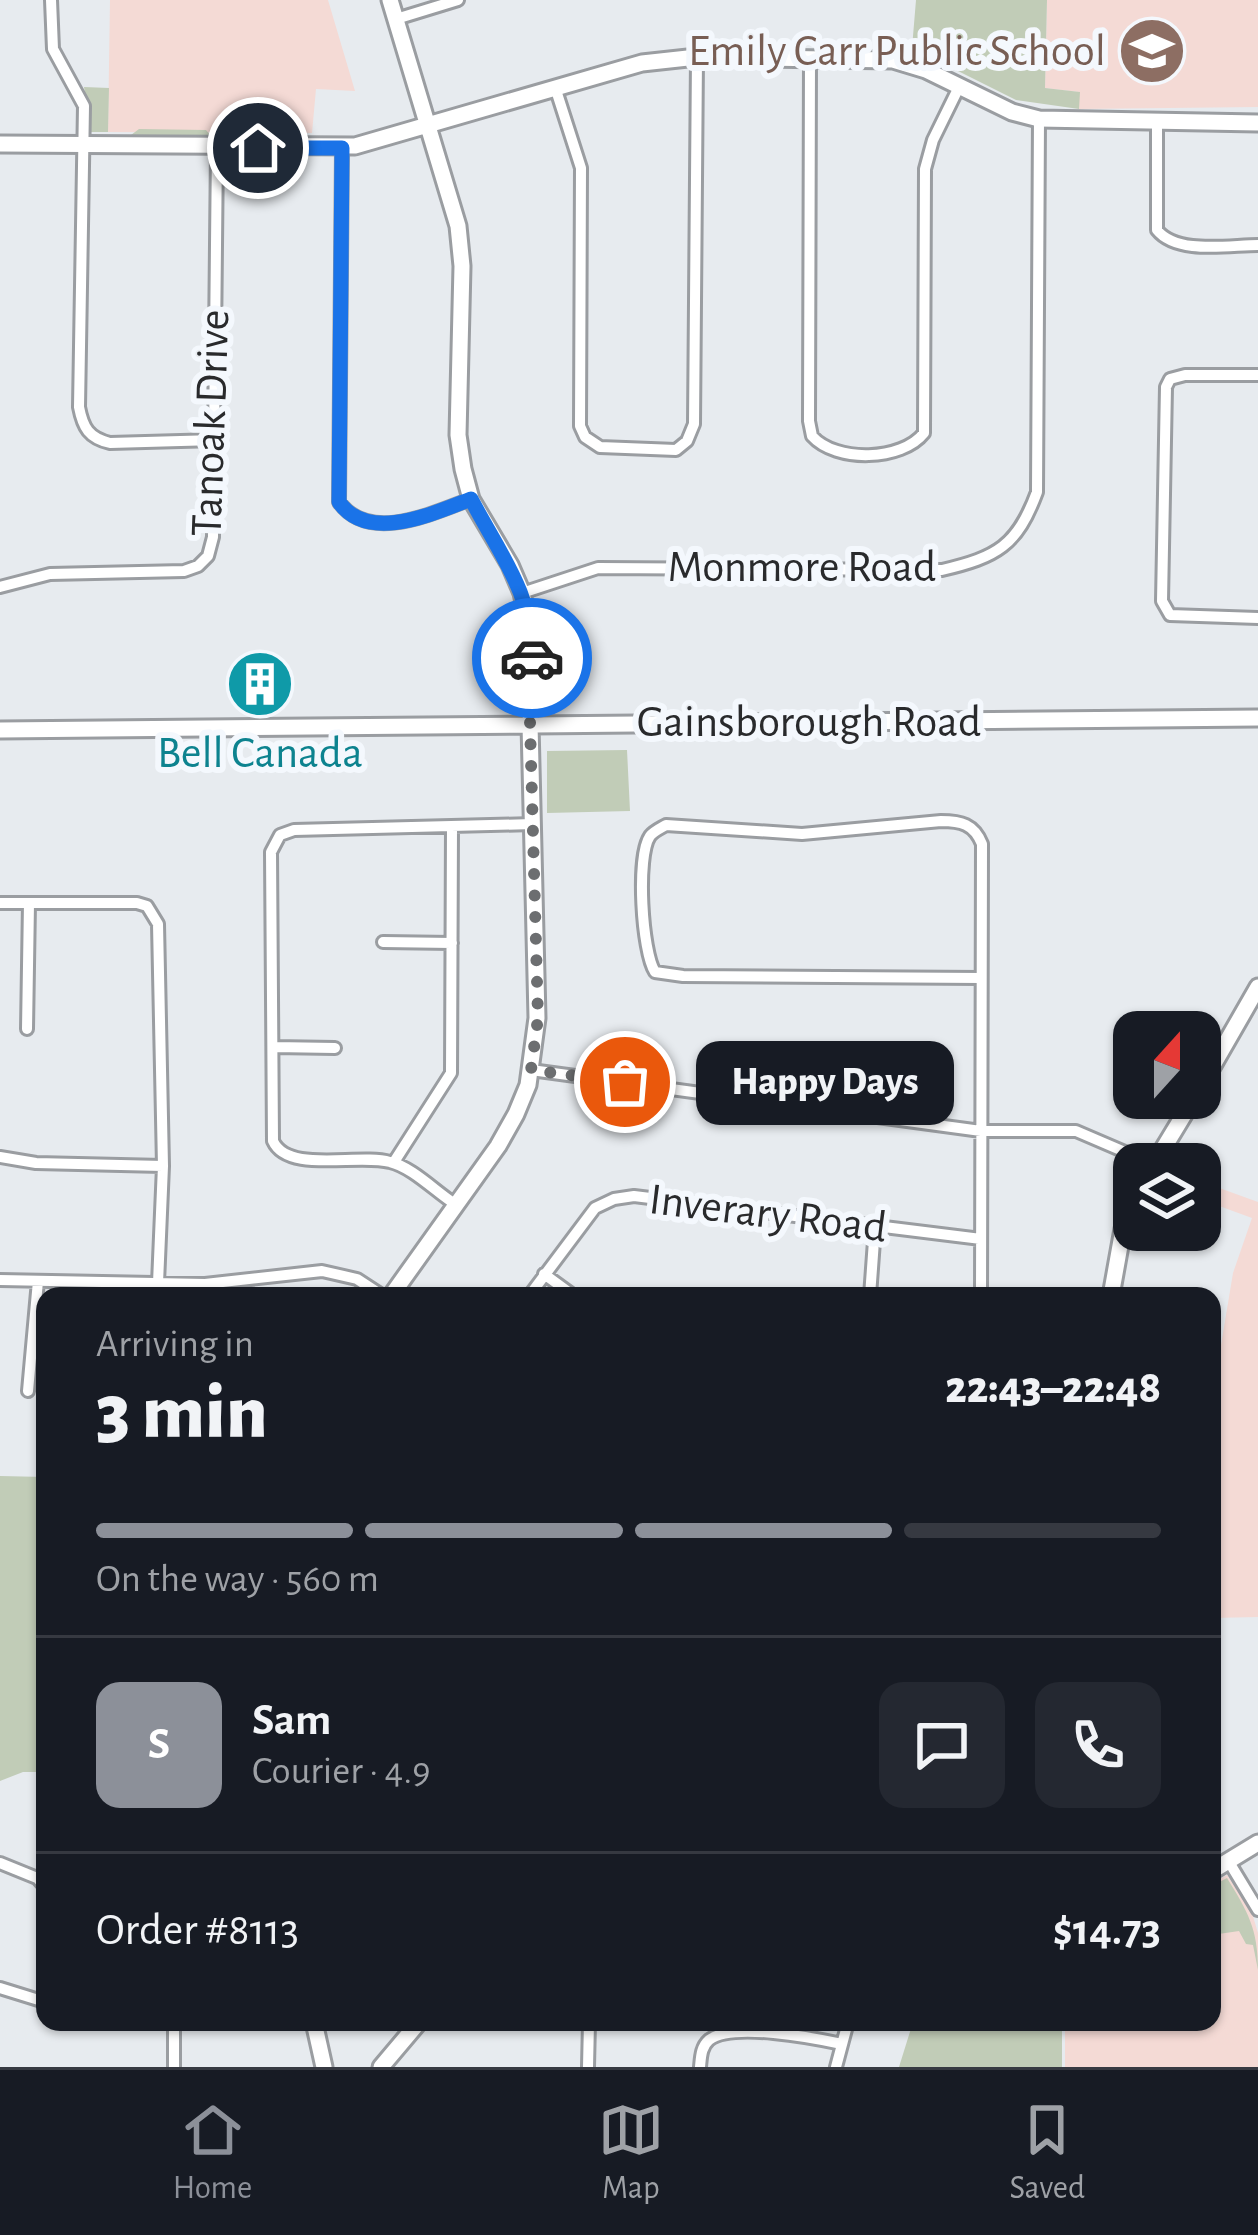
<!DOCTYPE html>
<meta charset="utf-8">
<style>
:root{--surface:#171b24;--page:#242831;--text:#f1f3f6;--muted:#9ea1a6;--line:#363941;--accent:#8c9099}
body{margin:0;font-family:"Alegreya Sans",sans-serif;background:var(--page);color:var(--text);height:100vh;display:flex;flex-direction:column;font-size:45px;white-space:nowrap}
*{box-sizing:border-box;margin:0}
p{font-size:39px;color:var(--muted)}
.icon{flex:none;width:66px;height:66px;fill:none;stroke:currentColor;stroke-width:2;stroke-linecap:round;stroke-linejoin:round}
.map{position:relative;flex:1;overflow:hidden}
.side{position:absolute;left:36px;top:1287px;width:1185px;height:744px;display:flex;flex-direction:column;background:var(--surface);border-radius:24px;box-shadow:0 3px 9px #0004}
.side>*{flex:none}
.needle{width:78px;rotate:21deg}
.buttons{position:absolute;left:1113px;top:1011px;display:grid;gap:24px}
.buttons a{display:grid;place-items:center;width:108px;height:108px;border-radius:24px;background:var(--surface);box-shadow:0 3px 9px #0004;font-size:60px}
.pin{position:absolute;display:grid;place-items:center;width:102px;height:102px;color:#fff;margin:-51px;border:6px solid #fff;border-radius:50%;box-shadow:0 3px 12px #0007}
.courier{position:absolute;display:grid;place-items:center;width:120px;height:120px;margin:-60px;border:9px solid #1a73e8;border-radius:50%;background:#fff;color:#222;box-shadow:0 3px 15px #0007}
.bubble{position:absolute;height:84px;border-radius:24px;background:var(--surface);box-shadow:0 3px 9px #0004;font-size:39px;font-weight:800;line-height:84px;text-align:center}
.summary em{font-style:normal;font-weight:800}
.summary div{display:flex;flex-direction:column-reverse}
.summary{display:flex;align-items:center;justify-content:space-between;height:204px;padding:0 60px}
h1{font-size:78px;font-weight:800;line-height:90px}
.bar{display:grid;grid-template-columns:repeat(4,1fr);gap:18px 12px;align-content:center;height:144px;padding:0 60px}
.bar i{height:15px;border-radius:9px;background:var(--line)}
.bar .selected{background:var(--accent)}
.bar p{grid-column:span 4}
.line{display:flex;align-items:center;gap:30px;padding:0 60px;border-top:3px solid var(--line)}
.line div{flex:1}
.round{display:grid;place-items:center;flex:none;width:126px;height:126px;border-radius:24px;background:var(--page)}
.menu{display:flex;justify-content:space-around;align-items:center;height:168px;border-top:3px solid var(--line);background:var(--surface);font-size:33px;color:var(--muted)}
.menu a{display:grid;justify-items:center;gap:6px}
.menu .selected{color:var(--accent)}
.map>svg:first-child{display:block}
.education{fill:#f4dad5}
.green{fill:#c1ccb7}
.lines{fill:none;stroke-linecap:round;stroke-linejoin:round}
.street-casing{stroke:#9a9da1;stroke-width:16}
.secondary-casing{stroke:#9a9da1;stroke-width:21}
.street{stroke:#fff;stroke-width:10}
.secondary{stroke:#fff;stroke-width:15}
.done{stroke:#6c6e70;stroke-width:12;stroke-dasharray:0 21.6}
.route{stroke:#1a73e8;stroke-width:15}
.labels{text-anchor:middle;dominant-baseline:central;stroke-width:12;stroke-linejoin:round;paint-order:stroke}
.education-label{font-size:45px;fill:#785e54;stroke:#f4f8fd;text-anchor:end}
.street-label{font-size:45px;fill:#292a2c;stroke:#f4f8fd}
.culture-label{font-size:45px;fill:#0d838f;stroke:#f4f8fd}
</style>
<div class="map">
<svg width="1258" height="2067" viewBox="0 0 1258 2067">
<rect width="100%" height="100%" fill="#e7ebef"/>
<path class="education" d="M110 0H328L355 91 316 89 312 133 108 132Z
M1047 0H1258V107L1079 109V92L1045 88Z
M1200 1181 1258 1202V1617L1212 1618V1399L1233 1273 1252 1218 1200 1199Z
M1227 1875 1252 1913 1258 1933V2067H1065V2022H1212V1883Z"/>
<path class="green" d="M916 0H1047L1045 88 1080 92 1079 109 1016 100 912 48Z
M84 87 109 88 108 132H91Z
M139 129 206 130 211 136 209 141 136 140 131 135Z
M627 750 630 811 547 813V751Z
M0 1476 45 1477V1801L42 1772H23L0 1781Z
M1227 1878C1248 1912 1258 1929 1258 1970L1253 1945 1246 1944 1239 1931 1212 1935V1886Z
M913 2022H1062V2067H899Z"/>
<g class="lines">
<g class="street-casing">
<path id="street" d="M51 0 53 49 84 106 79 407C83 428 89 438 110 443L216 440
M396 19 458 0
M810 58 809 421 812 436C836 463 902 461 924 433L925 169 933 140 959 87
M555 87 581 168 580 426 585 437 600 447 676 450 687 441 694 424 697 57
M1157 120V230C1177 255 1229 245 1258 245
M342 148 339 502C369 544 433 513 471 499
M1258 375H1185L1170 379 1166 387 1162 601 1170 615 1258 618
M0 587 50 574 184 571 198 566 208 556 213 537 217 148
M522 593 598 568 942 570C997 557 1017 546 1037 492L1039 119
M0 903H137L147 906 158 924 163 1166
M383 942 452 943
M27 1029 29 903
M274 1047 335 1048
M531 1070 981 1131H1076L1153 1164
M0 1157 36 1163 163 1166 158 1283
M394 1162 451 1073 452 827
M455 1204C436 1192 412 1167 390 1162 358 1153 288 1174 273 1141L271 852 280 835 294 830 533 824
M544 1274 574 1296
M0 1280 205 1284 322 1271 357 1279 383 1296
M529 1296 595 1208 614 1199 634 1196 981 1239
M870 1296 875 1227
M981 1296C982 1145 981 995 982 844 974 824 961 821 941 821L802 834 666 825C661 828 654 831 650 836 636 856 642 952 655 972L683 976 981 978
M28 1391 38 1281
M1229 1862 1258 1910
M0 1863 37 1878 45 1887
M0 1988 45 2002
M174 2067V2022
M588 2067 589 2022
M700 2067C701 2057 701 2047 709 2040 732 2022 814 2038 842 2044
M836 2067 848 2022"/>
</g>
<g class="secondary-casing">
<path id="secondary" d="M390 0 458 226 462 266 458 435 463 469 471 499 510 565 522 593 533 647 530 724 537 1018 528 1085 516 1114 498 1146 391 1296
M0 144 355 146 642 63 697 57 893 60 926 70 1012 112 1039 119 1258 123
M0 730 1258 718
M1200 1088 1258 987
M1154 1164 1194 1098
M1111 1296 1123 1229 1134 1205
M1212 1871 1258 1843
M314 2022 324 2067
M381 2067 419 2022"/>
</g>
<use href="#street" class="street"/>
<use href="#secondary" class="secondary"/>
</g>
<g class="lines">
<path class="done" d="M532 658 530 724 538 1018 531 1070 625 1082"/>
<path class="route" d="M258 148H342L339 502C368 544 434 513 471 499 498 551 535 597 532 658"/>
</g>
<defs>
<g id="school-disc" transform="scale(3.45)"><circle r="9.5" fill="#8d6e63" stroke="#f4f8fd"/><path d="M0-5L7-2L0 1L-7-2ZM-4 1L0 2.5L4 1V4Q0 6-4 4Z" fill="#fff"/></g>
<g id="building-disc" transform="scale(3.45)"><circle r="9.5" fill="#0f9aa8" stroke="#f4f8fd"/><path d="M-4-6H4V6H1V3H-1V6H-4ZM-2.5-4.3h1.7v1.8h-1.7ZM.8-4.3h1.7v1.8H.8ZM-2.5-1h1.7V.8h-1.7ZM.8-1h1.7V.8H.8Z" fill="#fff"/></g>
</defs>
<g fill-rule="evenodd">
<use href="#school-disc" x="1152" y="51"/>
<use href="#building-disc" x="260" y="684"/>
</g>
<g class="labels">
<g class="education-label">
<text x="1106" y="51">Emily Carr Public School</text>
</g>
<g class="street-label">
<text transform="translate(211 423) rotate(-88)">Tanoak Drive</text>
<text x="802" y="567">Monmore Road</text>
<text x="809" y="722">Gainsborough Road</text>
<text transform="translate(768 1214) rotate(7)">Inverary Road</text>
</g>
<g class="culture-label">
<text x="260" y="753">Bell Canada</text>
</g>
</g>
</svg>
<div class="buttons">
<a><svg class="needle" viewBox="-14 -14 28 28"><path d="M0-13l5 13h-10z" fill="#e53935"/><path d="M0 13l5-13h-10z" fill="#9ea1a6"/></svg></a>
<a><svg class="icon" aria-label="layers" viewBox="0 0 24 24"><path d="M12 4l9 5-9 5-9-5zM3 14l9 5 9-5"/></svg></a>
</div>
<div class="pin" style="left:625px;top:1082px;background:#ea580c"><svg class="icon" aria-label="bag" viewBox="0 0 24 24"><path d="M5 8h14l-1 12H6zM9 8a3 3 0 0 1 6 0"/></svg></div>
<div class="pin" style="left:258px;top:148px;background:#1f2937"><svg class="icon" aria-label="home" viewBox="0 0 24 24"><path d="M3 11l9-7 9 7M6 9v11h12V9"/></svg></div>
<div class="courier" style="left:532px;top:658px"><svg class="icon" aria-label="car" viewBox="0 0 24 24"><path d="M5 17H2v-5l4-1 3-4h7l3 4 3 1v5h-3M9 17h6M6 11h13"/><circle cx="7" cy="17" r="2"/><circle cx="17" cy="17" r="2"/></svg></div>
<div class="bubble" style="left:696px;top:1041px;width:258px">Happy Days</div>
<section class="side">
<div class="summary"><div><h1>3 min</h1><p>Arriving in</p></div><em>22:43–22:48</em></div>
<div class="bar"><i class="selected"></i><i class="selected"></i><i class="selected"></i><i></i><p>On the way · 560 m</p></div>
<div class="line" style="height:216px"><b class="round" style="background:var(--accent);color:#fff">S</b><div><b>Sam</b><p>Courier · 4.9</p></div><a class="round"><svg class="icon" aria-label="chat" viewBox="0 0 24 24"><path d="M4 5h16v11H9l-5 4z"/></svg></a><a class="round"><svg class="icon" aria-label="phone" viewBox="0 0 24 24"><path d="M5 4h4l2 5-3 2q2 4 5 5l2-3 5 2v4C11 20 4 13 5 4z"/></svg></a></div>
<div class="line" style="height:156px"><div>Order #8113</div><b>$14.73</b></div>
</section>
</div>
<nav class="menu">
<a class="selected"><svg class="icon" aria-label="home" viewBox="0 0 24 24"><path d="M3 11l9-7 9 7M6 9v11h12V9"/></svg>Home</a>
<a><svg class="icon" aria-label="map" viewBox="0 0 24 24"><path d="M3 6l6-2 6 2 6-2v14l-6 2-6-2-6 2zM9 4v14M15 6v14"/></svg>Map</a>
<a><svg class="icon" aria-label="saved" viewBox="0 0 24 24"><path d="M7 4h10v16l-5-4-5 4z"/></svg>Saved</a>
</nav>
